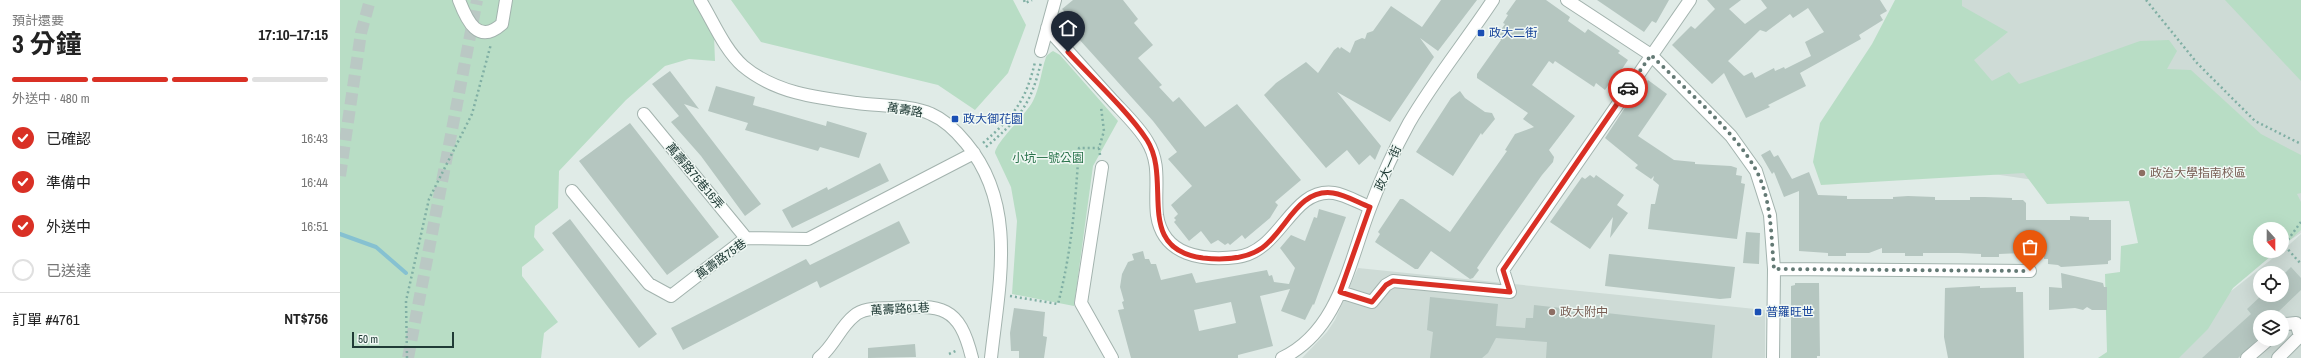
<!DOCTYPE html>
<html lang="zh-TW">
<meta charset="utf-8">
<style>
:root{--surface:#fff;--page:#f6f6f6;--text:#222;--muted:#767676;--line:#e0e0e0;--accent:#d93025}
body{margin:0;font-family:"Archivo Narrow","Noto Sans TC",sans-serif;background:var(--page);color:var(--text);height:100vh;display:flex;flex-direction:column;font-size:15px;white-space:nowrap}
*{box-sizing:border-box;margin:0}
p{font-size:13px;color:var(--muted)}
.icon{flex:none;width:22px;height:22px;fill:none;stroke:currentColor;stroke-width:2;stroke-linecap:round;stroke-linejoin:round}
.map{position:relative;flex:1;overflow:hidden}
.details{display:flex;flex-direction:column;background:var(--surface);width:340px}
.details>*{flex:none}
.needle{width:26px;rotate:159deg}
.fabs{position:absolute;left:1913px;top:222px;display:grid;gap:8px}
.fabs a{display:grid;place-items:center;width:36px;height:36px;border-radius:50%;background:var(--surface);box-shadow:0 4px 16px #0002;font-size:20px}
.scale{position:absolute;left:12px;bottom:10px;width:102px;box-sizing:border-box;padding-left:4px;border:2px solid #203b36;border-top:0;font-size:11px;line-height:14px;white-space:nowrap;color:#203b36;-webkit-text-stroke:3px #f0f8f4;paint-order:stroke}
.pin{position:absolute;display:grid;place-items:center;width:34px;height:34px;color:#fff;margin:-41px -17px;border-radius:50% 50% 50% 0;rotate:-45deg;box-shadow:0 0 4px #0007}
.pin .icon{rotate:45deg}
.courier{position:absolute;display:grid;place-items:center;width:40px;height:40px;margin:-20px;border:3px solid #d93025;border-radius:50%;background:#fff;color:#222;box-shadow:0 1px 5px #0007}
.summary em{font-style:normal;font-weight:700}
.summary div{display:flex;flex-direction:column-reverse}
.summary{display:flex;align-items:center;justify-content:space-between;height:68px;padding:0 12px}
h1{font-size:26px;font-weight:700;line-height:30px}
.bar{display:grid;grid-template-columns:repeat(4,1fr);gap:6px 4px;align-content:center;height:48px;padding:0 12px}
.bar i{height:5px;border-radius:3px;background:var(--line)}
.bar .selected{background:var(--accent)}
.bar p{grid-column:span 4}
.line{display:flex;align-items:center;gap:10px;padding:0 12px;border-top:1px solid var(--line)}
.line div{flex:1}
ol{padding:0 12px;list-style:none}
li{display:flex;align-items:center;gap:12px;height:44px}
li p{margin-inline-start:auto}
li .icon{padding:4px;border-radius:50%;background:var(--accent);color:#fff;stroke-width:4}
li:last-child{color:var(--muted)}
li i{width:22px;height:22px;border:2px solid var(--line);border-radius:50%}
main{display:flex;flex:1;min-height:0}
.map>svg:first-child{display:block}
.built{fill:#cedbd6;fill-rule:evenodd}
.green{fill:#b8ddc5}
.lines{fill:none;stroke-linecap:round;stroke-linejoin:round}
.stream{stroke:#86c1d1;stroke-width:4}
.building{fill:#b5c6c0;fill-rule:evenodd}
.highway-tunnel{stroke:#bac8c4;stroke-width:12;stroke-dasharray:12 6;stroke-linecap:butt}
.minor-casing{stroke:#a3b3ae;stroke-width:14}
.path{stroke:#80afa4;stroke-width:2.5;stroke-dasharray:2 3;stroke-linecap:butt}
.minor{stroke:#fff;stroke-width:12}
.done{stroke:#637974;stroke-width:4;stroke-dasharray:0 7.2}
.route{stroke:#d93025;stroke-width:5}
.transit-dot{fill:#1a4fb4;stroke:#f0f8f4;stroke-width:1.5}
.education-dot{fill:#8d6e63;stroke:#f0f8f4;stroke-width:1.5}
.labels{text-anchor:middle;dominant-baseline:central;stroke-width:3;stroke-linejoin:round;paint-order:stroke}
.transit-label{font-size:12px;fill:#164399;stroke:#f0f8f4;text-anchor:start}
.street-label{font-size:12px;fill:#203b36;stroke:#f0f8f4}
.park-label{font-size:12px;fill:#2a734b;stroke:#f0f8f4}
.education-label{font-size:12px;fill:#785e54;stroke:#f0f8f4;text-anchor:start}
</style>
<main>
<section class="details">
<div class="summary"><div><h1>3 分鐘</h1><p>預計還要</p></div><em>17:10–17:15</em></div>
<div class="bar"><i class="selected"></i><i class="selected"></i><i class="selected"></i><i></i><p>外送中 · 480 m</p></div>
<ol>
<li><svg class="icon" aria-label="check" viewBox="0 0 24 24"><path d="M5 12l5 5 9-10"/></svg>已確認<p>16:43</p></li>
<li><svg class="icon" aria-label="check" viewBox="0 0 24 24"><path d="M5 12l5 5 9-10"/></svg>準備中<p>16:44</p></li>
<li><svg class="icon" aria-label="check" viewBox="0 0 24 24"><path d="M5 12l5 5 9-10"/></svg>外送中<p>16:51</p></li>
<li><i></i>已送達</li>
</ol>
<div class="line" style="height:52px"><div>訂單 #4761</div><b>NT$756</b></div>
</section>
<div class="map">
<svg width="1961" height="358" viewBox="0 0 1961 358">
<rect width="100%" height="100%" fill="#e0ebe7"/>
<path class="built" d="M1570 0H1961V233L1942 245V229H1920V251L1827 319 1790 194 1497 151Z
M1961 234V358H1806L1942 251ZM1920 273H1942V295H1920ZM1920 317H1942V339H1920Z
M1018 268 1425 310V358H962L987 332 995 320Z"/>
<path class="green" d="M0 0H356L374 36 375 61 349 59 325 66 286 100 219 171 218 208 195 226 194 237 204 250 182 267V276L218 322 204 333 201 358H0Z
M391 0H673L686 25 668 73 635 110 598 85 421 42Z
M1555 0H1622V6L1668 32 1634 60 1652 81 1669 72 1679 84 1800 41 1829 40 1837 51 1827 69 1851 70 1921 134 1961 155V193L1957 194 1961 202V230L1942 247V229H1920V251H1937L1893 288 1868 329 1839 358H1758L1767 352 1765 274 1780 272 1781 246 1798 243 1789 201 1707 204 1684 173 1481 185 1473 162 1480 123 1532 44Z
M1885 0H1961V81Z
M713 51 720 55 778 121 753 166 734 306 672 294 677 221 671 187 655 153C656 142 685 116 693 101 700 87 701 72 706 57 708 54 710 53 713 51Z"/>
<g class="lines">
<path class="stream" d="M0 234 36 247 66 273"/>
</g>
<path class="building" d="M733 0H783L798 19 794 23 813 45 798 58 822 85 819 87 833 102 839 97 865 127 897 104 961 180 935 202 938 205 930 218 905 239 902 235 890 245 888 243 885 245 878 240 871 244 861 231 849 241 834 222 836 220 834 218 838 214 831 205 852 186 828 159 837 152 813 121 719 17 725 12 722 9Z
M1101 0H1137L1098 51 1080 38 1094 57 1050 122 997 92 1041 146 1035 160 1030 155 1019 165 1007 150 986 168 924 95 936 83 966 62 978 73 994 50 998 47 1000 49 1001 47 1010 53 1015 41 1022 38 1025 39 1027 33 1033 31 1051 6 1082 27Z
M1176 0H1206L1230 17 1228 21 1245 33 1248 29 1280 51 1278 53 1288 60 1274 81 1272 80 1265 90 1256 83 1254 87 1215 61 1213 64 1209 61 1192 85 1235 116 1209 150 1214 157 1213 162 1202 175 1161 233 1137 268 1139 270 1133 278 1130 279 1091 251 1078 269H1075L1035 242 1040 234 1038 232 1060 199H1063L1110 232 1167 151 1165 150 1175 134 1194 127 1183 119 1188 113 1137 78V74L1161 40 1156 37 1165 24 1163 23 1168 15 1166 14Z
M1257 0H1329L1316 23 1312 21 1304 32Z
M1367 0H1401L1389 9 1405 24 1427 8 1421 0H1540L1547 11 1540 15 1543 20 1519 35 1521 39 1460 73 1466 86 1428 105 1430 107 1406 118 1384 73 1372 84 1332 45 1351 26 1355 29 1375 9ZM1468 8 1484 32 1465 42 1471 56 1445 69 1444 67 1435 71 1434 68 1415 78 1412 72 1404 76 1388 61 1420 30 1426 32 1450 14 1453 18Z
M330 71 359 109 344 104 421 204 405 216 361 156 331 122 339 116 312 84Z
M1308 80 1327 94 1298 136 1334 160 1355 162V164L1391 166 1397 168 1396 175 1402 176 1401 183 1405 184 1397 239 1308 229 1311 204H1315L1319 185 1313 180 1314 176 1311 179 1295 168 1298 165 1265 138 1296 91 1299 93Z
M376 86 415 97 413 105 486 126 487 121 527 133 519 158 480 147 478 151 405 130 408 123 368 111Z
M1120 91 1125 98 1145 112 1152 113 1155 119 1142 135 1141 133 1113 176 1076 152 1111 98Z
M290 123 379 237 327 275 239 161Z
M1430 150 1434 157 1438 155 1452 179 1469 172 1478 195 1507 196V199H1553V197L1568 196 1595 197V200H1630V197H1645L1672 198V200H1683L1686 203V220H1730V216L1749 217V220H1771V260L1768 261V264L1721 267 1718 265 1708 264V259H1704V252L1659 254V257H1641V254L1619 253H1583V256H1565V253H1542V248L1529 253H1506V256H1488V253L1459 251V191L1444 197 1434 172 1432 174 1421 155Z
M540 163 549 181 452 228 442 210 487 187 488 190Z
M1250 175 1254 178 1256 175 1284 195 1277 205 1288 213 1270 238 1273 217 1250 249 1210 222 1242 177 1245 179Z
M979 209 1006 217 974 305 973 304 965 320 941 311 950 289 920 296 933 346 898 355V358H791L778 310 784 309 782 302 784 301 780 287 782 274 788 262 794 260 792 254 803 251 805 259H809L811 264H816L821 280 852 273 856 283 927 270 929 276 932 275 934 282 949 284 955 268 940 248 951 235 965 241 974 217 977 218ZM891 302 896 323 859 331 854 310Z
M230 219 317 334 299 348 212 233Z
M559 221 570 243 480 288 477 281 343 350 331 328 466 259 470 265Z
M1406 232 1420 233 1419 264 1403 263Z
M1269 254 1395 267 1391 298 1380 299 1265 286Z
M1951 267 1961 278V290L1938 312 1942 317H1920V337L1898 358H1862L1911 314 1907 309 1922 295H1942V276Z
M1721 273 1763 283 1764 287H1767V310H1752L1747 307 1743 310 1735 308 1709 310V287L1722 288Z
M1455 283H1479L1480 356H1477V358H1451V286L1455 285Z
M1640 286V288L1676 287V292H1683L1684 358H1608L1604 337 1605 288Z
M1090 297 1158 304 1156 326 1185 328 1186 318H1193L1194 305 1375 325 1372 358H1206L1207 342 1156 338 1148 353 1142 358H1090L1093 332 1087 330Z
M674 308 705 312 703 336 707 337 704 358H679V351H671L670 333Z
M575 344 576 357 528 358V348Z"/>
<g class="lines">
<path class="highway-tunnel" d="M0 176 21 33 30 0
M68 358 137 0"/>
<g class="minor-casing">
<path id="minor" d="M119 0C127 21 138 45 162 24L166 0
M360 0C373 21 384 49 403 66 435 93 477 98 517 103 538 106 572 105 591 114 605 120 617 132 626 143 678 205 659 284 651 358
M1227 0 1311 55 1391 136 1416 171 1430 215 1434 269 1433 358
M707 28C729 52 750 76 772 100 784 113 798 126 807 141 822 165 814 189 817 215 823 256 863 261 897 257 941 252 951 187 994 193 1006 195 1019 203 1030 207
M701 51 715 0
M304 114 406 238
M762 167 741 303 772 358
M232 191 309 284 331 296 406 238 468 239 634 153
M1434 269 1690 271
M1000 292 1032 302 1046 285 1053 281 1170 292 1163 270 1350 0
M479 358C494 346 500 327 514 316 524 307 540 309 552 308 602 305 619 305 632 358
M942 358C999 331 1009 262 1030 208 1041 179 1054 150 1069 123 1094 80 1126 41 1153 0
M1907 358 1929 339
M1938 358 1960 336 1956 323 1945 324 1942 327"/>
</g>
<path class="path" d="M684 0 685 3 692 0
M1806 0 1857 63 1915 121 1961 144
M643 143C673 117 686 101 695 62
M646 147C679 119 691 105 701 62
M760 155 759 148 764 131 761 107
M1961 222 1944 245 1961 264
M670 296 718 304C732 249 735 205 739 148H759
M609 354 618 350
M67 358 66 301 89 199 132 114 151 44"/>
<use href="#minor" class="minor"/>
</g>
<g class="lines">
<path class="done" d="M1288 88 1311 55C1344 88 1394 130 1416 170 1432 200 1431 237 1434 269L1690 271"/>
<path class="route" d="M728 52C752 78 788 111 807 140 833 181 793 249 863 258 882 260 906 259 922 248 946 231 958 188 993 193 1006 195 1019 203 1030 207L1000 292 1032 302 1046 285 1053 281 1170 292 1163 270 1288 88"/>
</g>
<g class="transit-dot">
<rect x="1137" y="29" width="8" height="8" rx="2"/>
<rect x="611" y="115" width="8" height="8" rx="2"/>
<rect x="1414" y="308" width="8" height="8" rx="2"/>
</g>
<g class="education-dot">
<circle cx="1802" cy="173" r="4"/>
<circle cx="1212" cy="312" r="4"/>
</g>
<g class="labels">
<g class="transit-label">
<text x="1149" y="33">政大二街</text>
<text x="623" y="119">政大御花園</text>
<text x="1426" y="312">普羅旺世</text>
</g>
<g class="street-label">
<text transform="translate(565 110) rotate(9)">萬壽路</text>
<text transform="translate(1048 168) rotate(-66)">政大一街</text>
<text transform="translate(355 176) rotate(50)">萬壽路75巷16弄</text>
<text transform="translate(381 259) rotate(-36)">萬壽路75巷</text>
<text transform="translate(560 309) rotate(-3)">萬壽路61巷</text>
</g>
<g class="park-label">
<text x="708" y="158">小坑一號公園</text>
</g>
<g class="education-label">
<text x="1810" y="173">政治大學指南校區</text>
<text x="1220" y="312">政大附中</text>
</g>
</g>
</svg>
<div class="fabs">
<a><svg class="needle" viewBox="-14 -14 28 28"><path d="M0-13l5 13h-10z" fill="#e53935"/><path d="M0 13l5-13h-10z" fill="#767676"/></svg></a>
<a><svg class="icon" aria-label="locate" viewBox="0 0 24 24"><circle cx="12" cy="12" r="6"/><path d="M12 2v4M12 18v4M2 12h4M18 12h4"/></svg></a>
<a><svg class="icon" aria-label="layers" viewBox="0 0 24 24"><path d="M12 4l9 5-9 5-9-5zM3 14l9 5 9-5"/></svg></a>
</div>
<div class="scale">50 m</div>
<div class="pin" style="left:1690px;top:271px;background:#ea580c"><svg class="icon" aria-label="bag" viewBox="0 0 24 24"><path d="M5 8h14l-1 12H6zM9 8a3 3 0 0 1 6 0"/></svg></div>
<div class="pin" style="left:728px;top:52px;background:#1f2937"><svg class="icon" aria-label="home" viewBox="0 0 24 24"><path d="M3 11l9-7 9 7M6 9v11h12V9"/></svg></div>
<div class="courier" style="left:1288px;top:88px"><svg class="icon" aria-label="car" viewBox="0 0 24 24"><path d="M5 17H2v-5l4-1 3-4h7l3 4 3 1v5h-3M9 17h6M6 11h13"/><circle cx="7" cy="17" r="2"/><circle cx="17" cy="17" r="2"/></svg></div>
</div>
</main>
